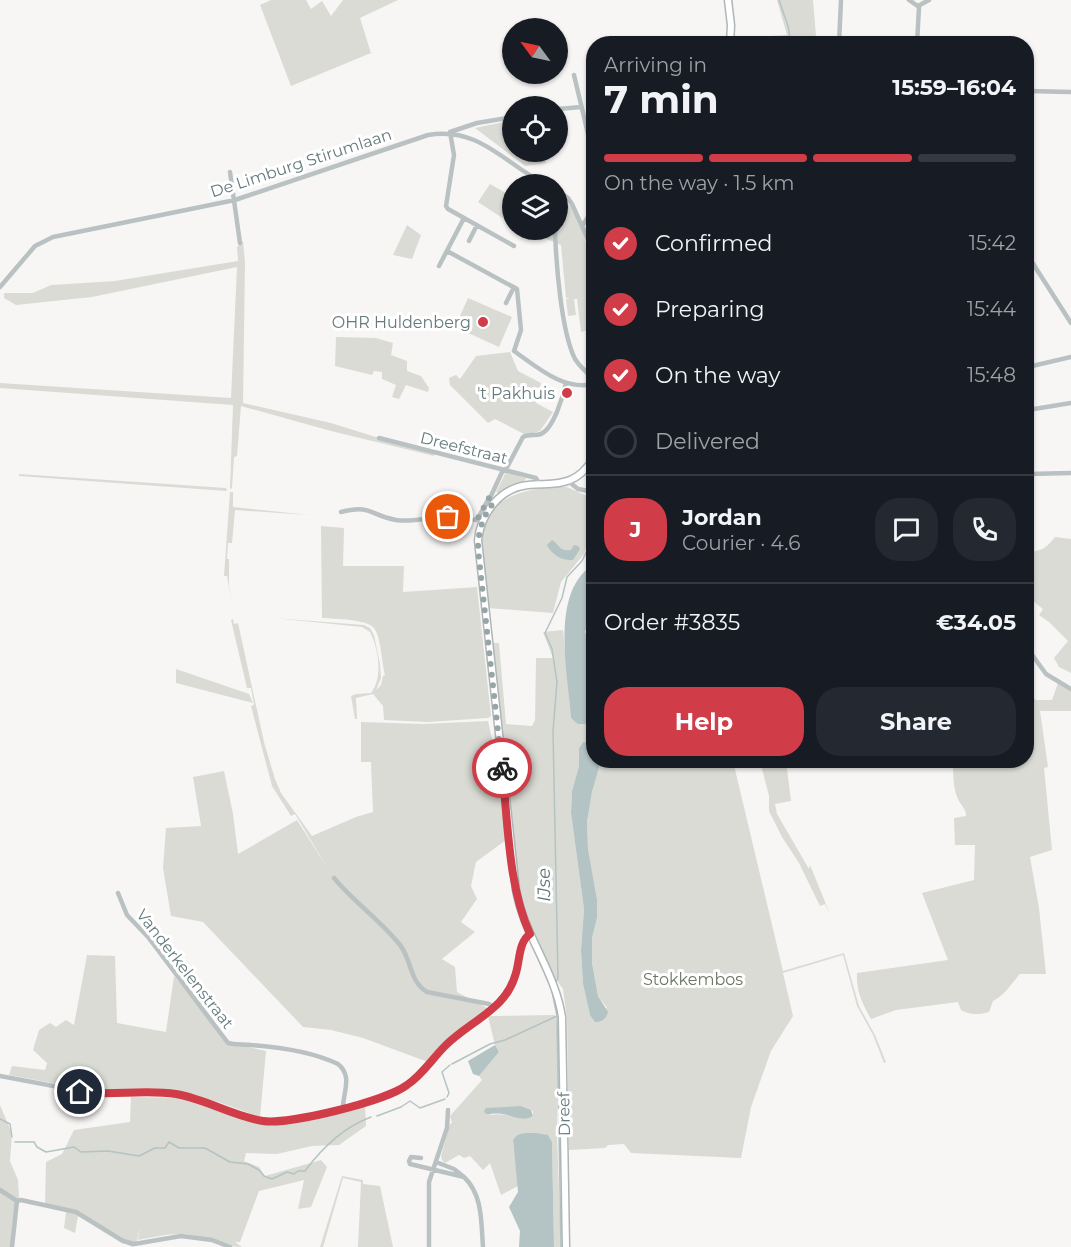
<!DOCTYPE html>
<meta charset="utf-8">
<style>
:root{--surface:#171b24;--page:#242831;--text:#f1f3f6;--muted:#9ea1a6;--line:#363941;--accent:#d03c47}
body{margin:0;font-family:Montserrat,sans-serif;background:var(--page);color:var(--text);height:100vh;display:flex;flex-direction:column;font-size:22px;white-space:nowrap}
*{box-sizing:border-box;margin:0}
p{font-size:20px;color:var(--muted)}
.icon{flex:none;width:33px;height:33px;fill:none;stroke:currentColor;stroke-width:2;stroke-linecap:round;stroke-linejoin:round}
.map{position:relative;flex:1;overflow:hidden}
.panel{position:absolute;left:586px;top:36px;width:448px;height:732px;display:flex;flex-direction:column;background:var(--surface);border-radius:24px;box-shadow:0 2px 4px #0004}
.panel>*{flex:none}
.needle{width:39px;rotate:303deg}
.controls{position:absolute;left:502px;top:18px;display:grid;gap:12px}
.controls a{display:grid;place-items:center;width:66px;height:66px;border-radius:50%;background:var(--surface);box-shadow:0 2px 4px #0004;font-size:30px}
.pin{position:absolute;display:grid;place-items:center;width:51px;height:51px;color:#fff;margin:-26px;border:3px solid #fff;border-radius:50%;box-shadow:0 2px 6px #0007}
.courier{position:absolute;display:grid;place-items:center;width:60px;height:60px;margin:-30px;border:4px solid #d03c47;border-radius:50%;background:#fff;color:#222;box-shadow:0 2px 8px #0007}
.overview em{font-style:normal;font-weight:700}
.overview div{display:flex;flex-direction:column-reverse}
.overview{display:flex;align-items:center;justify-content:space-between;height:102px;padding:0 18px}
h1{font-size:39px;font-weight:700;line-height:45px}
.bar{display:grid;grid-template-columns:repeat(4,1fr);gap:9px 6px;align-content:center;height:72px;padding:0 18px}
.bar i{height:8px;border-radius:4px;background:var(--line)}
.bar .on{background:var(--accent)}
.bar p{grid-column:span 4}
.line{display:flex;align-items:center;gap:15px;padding:0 18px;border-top:2px solid var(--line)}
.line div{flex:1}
.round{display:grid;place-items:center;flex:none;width:63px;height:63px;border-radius:24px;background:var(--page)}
ol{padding:0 18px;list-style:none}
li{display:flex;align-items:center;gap:18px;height:66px}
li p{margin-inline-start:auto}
li .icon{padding:6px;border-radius:50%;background:var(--accent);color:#fff;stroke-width:4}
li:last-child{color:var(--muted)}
li i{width:33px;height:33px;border:3px solid var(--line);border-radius:50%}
.cta{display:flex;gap:12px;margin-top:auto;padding:12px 18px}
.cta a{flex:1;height:69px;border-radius:24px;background:var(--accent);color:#fff;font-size:24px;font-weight:700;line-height:69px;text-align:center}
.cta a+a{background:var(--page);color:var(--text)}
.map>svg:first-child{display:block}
.green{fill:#d9dbd4;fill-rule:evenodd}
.water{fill:#b4c3c3}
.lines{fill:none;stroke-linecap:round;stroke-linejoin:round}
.stream{stroke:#b4c3c3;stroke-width:1.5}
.major-casing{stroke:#aeb6b7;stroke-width:9}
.minor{stroke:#bac1c2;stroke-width:4.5}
.major{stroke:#fff;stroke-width:6}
.done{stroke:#98a5a6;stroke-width:6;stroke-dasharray:0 10.8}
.route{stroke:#d03c47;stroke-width:8}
.poi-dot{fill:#d03c47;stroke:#fff;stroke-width:2}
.labels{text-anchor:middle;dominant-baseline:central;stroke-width:6;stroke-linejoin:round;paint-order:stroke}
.street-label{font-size:16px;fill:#657a7c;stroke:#fff}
.poi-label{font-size:16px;fill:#657a7c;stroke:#fff;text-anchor:end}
.park-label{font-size:16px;fill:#6c7564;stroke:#fff}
.water-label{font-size:18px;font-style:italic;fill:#607776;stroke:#fff}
</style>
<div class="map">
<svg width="1071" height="1247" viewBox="0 0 1071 1247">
<rect width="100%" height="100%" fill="#f7f6f5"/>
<path class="green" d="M271 0H306L311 9 322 1 331 16 343 0H398L360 18 371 53 291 86 260 5Z
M777 0H813L816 36 814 43H756V37L787 35Z
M513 120V152H543L546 163 525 166 475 128Z
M490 184 513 197V225L478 202Z
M558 194C584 211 594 270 594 299L588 302 592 329 581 332 577 299H574L576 315 568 316 566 299H570L566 298 561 245 525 230H558Z
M407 225 421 235 412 259 393 255Z
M243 241 245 262 243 403 331 423 379 438 435 452 434 456 331 431 241 406 237 456 234 457 232 488 230 489 233 405 0 388V383L231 398 237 267 92 297 16 305 4 298V293H33L51 285 115 281 238 261 237 247Z
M468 298 512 317 499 347 455 327Z
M336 337 376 338 393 343 391 355 407 361V371L421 376 429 388 428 392 406 385 399 399 392 397 396 385 382 379V372L374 371 372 375 335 366Z
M510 352 518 371 541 383 536 403 553 412 540 431 526 435 495 419 488 423 450 385 449 378 456 375 460 379 476 356Z
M506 472 526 478 523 484 511 487 499 493 496 492Z
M19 474 226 488 227 491 19 476Z
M550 487H567L594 499V523L584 554 561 582 553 613 488 608C480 541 464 497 550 487Z
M230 492H233V507L310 515 235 510 232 543H228L227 559H229V585L232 605 227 576H224Z
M321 526 344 528 343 566H404L403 592 477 587 491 716 488 718 428 722 384 720 383 706 373 694 356 698 357 719H355L351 696 356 694 371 693C383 677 379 650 370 632L362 627 274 618 364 625 370 628 374 635 380 664 381 678 376 690 381 685 383 676 385 675C382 664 381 637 374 628 367 619 333 619 322 618Z
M1055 537 1071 539V673L1059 667 1054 658 1068 641 1049 622 1039 615 1043 609 1028 597V551C1040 553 1047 547 1055 537Z
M233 619 234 624 238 623 264 742 275 779 281 793 312 836 356 817 373 812 371 762H361V722L423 724 488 721 497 762 506 840 476 862 471 886 477 899 461 922 475 932 442 959 455 967 457 992 489 1009 442 1047 428 1062 363 1038 331 1030 303 1027 203 922 171 916 163 868 166 828 201 826 193 777 224 771 233 814 238 854 297 820 328 869 295 814 291 816 272 786 251 706 254 705 251 688H247L231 620Z
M563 630 571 718 593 724 594 721V743L583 742 579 748V766L572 791 571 813 584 909 581 949 583 984 590 1015 607 1008 598 996 592 963V938L597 918V899L588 849 587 822 592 792 601 761H733L783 971 844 953 859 1006 875 1035 886 1062 884 1063 873 1035 857 1006 843 955 783 973 793 1016 771 1051 751 1107 741 1158 631 1153 624 1144 608 1145 605 1148 569 1150 567 1019 563 989 553 975 536 936 533 934 523 910 517 885 492 643H499L506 724 532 726 535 720 536 658H553L543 632Z
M176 669 249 694 253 703 176 683Z
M1028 678 1035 700H1052L1058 683 1071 691V711H1040L1048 767 1044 768 1052 850 1030 857 1039 908 1046 974H1020C1010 985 1006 994 993 1001L989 1012C978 1015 970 1015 961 1010L958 1002 896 1010 871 1019C862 1003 856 991 857 973L948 960 922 893 974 880 975 845H955L954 818 966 816C966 808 961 806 958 799 953 788 953 773 953 761H980V766L991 767V761L1028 760Z
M760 761H786L791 801 775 804 777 814 809 869 810 865 830 914 825 904 820 906 799 863 782 837 769 811V796Z
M87 955 115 956 117 1023 166 1032 174 976 231 1043 266 1051 260 1117 215 1101 188 1094 142 1090 100 1092 9 1075 12 1066 45 1070 47 1063 33 1050 39 1030 50 1023 56 1027 66 1020 74 1025Z
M555 1015 559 1033 557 1133 561 1247H554L552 1142 548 1135 522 1134 514 1138 513 1143 518 1186 501 1195 490 1163 483 1170 470 1156 464 1158 459 1155 445 1163 442 1160 441 1156 450 1124 452 1123 450 1116 482 1080 479 1076 499 1052 495 1045 488 1016ZM521 1106 533 1111V1116C518 1121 506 1112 490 1115L491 1109Z
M131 1097 184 1098 246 1121 266 1124 302 1122 365 1105 366 1126 339 1145 312 1146 277 1154 246 1153 244 1161 259 1167 265 1176 321 1160 327 1167 311 1207 298 1209 304 1180 259 1191 240 1242H235L242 1247C225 1247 212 1240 195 1236 177 1231 157 1237 138 1240L140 1227 136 1245 132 1247 78 1216 75 1233 64 1228 66 1212 45 1204 46 1162 62 1154 74 1130 130 1122Z
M0 1105 12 1134 10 1161 18 1180 19 1198 11 1247H0Z
M342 1176 363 1180V1184L380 1186 393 1247H358L361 1182 343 1178 323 1247H320Z"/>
<path class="water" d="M552 540C560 545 559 552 571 550L574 545 578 546 580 549 573 560C562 561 552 555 547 545Z
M591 566 594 567V627L589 628 585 631 588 643 594 644V724H578L571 718C568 674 550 595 591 566Z
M583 742 594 743V760L601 761 592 792 587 822 588 849 597 899V918L592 938V963L598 996 608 1012C606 1019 602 1022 595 1022L590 1015 583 984 581 950 584 909 571 813 572 791 579 766V748Z
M495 1045 499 1052 479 1076 473 1074 468 1061Z
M521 1106 531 1110 533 1116C522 1122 514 1116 502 1114 497 1113 492 1114 486 1114L484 1111 486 1108Z
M536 1133 548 1135 552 1142 554 1247H519L520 1231 509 1207 518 1192 513 1140C517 1132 527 1133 536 1133Z"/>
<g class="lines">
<path class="stream" d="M779 0 788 26 791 44
M555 984 558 978 553 731 557 682 552 649 545 633 562 598 567 577 582 561 594 536
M552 991 557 1016 561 1247
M452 1064 490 1044 505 1040 557 1016
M447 1097 449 1093 442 1072 450 1065
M377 1116 401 1107 410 1101 420 1108 445 1099
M0 1119 10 1124 12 1137
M15 1142H34L37 1147 46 1152 74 1147 81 1152 108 1151 139 1156 155 1148H165L169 1142 179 1148H205L230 1162 248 1164 259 1170 264 1176 272 1179 287 1172 294 1174 298 1171H305C322 1148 344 1127 371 1117"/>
<g class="major-casing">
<path id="major" d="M728 0 731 25 730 44
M566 1247 562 1017C555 971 524 935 516 890L478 540C481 513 500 488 528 485 543 483 556 486 570 480 581 476 588 467 594 458"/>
</g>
<path class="minor" d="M909 0 919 7 917 44
M918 6 929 0
M839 44 841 0
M574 75 588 134 594 185
M1028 91 1071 92
M558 109 581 107
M513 117 477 123 450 132 454 155 446 206 448 209 514 246
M230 172 240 243
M558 192 568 198 572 204 590 244 594 264
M582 226 594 208
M555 230C556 262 561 331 575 359 580 367 587 373 594 379
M469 241 477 225
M1030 246 1032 262 1071 323
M447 251 517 289 521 330 514 351C537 367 563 391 594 384
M439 266 464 218
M0 287 35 246 53 237 235 200 428 135C479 126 505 164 545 184
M506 303 514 287
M1028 367 1071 357
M1028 410 1071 403
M379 438 536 478 540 485
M505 471 523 437C529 434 535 436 541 434 554 428 563 396 566 383
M1028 474 1071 473
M568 481 578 489 594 492
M490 498 503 470
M341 512C373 504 370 516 396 520 409 522 421 519 434 518 449 517 463 518 477 520L489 498
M1028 636 1029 650
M1028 649 1046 674 1071 689
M334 878C354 902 381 921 400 945 412 960 409 981 427 992L489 1004 494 1008
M118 893 127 915 148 937 228 1043C236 1045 243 1044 251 1045 279 1047 313 1052 338 1064 353 1076 343 1092 343 1108
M0 1076 96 1094 151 1092 175 1094 263 1121H289L343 1108 392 1094 407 1086 448 1044 494 1008 512 983 523 940 530 935
M421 1158 411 1157 409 1161 410 1164 464 1177 454 1169 436 1162
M464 1177C483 1195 481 1222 483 1247
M0 1190 17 1201 21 1200 76 1212 123 1241 134 1244 181 1236 212 1240 230 1247
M12 1247 17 1201
M429 1247V1182L447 1128 448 1110"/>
<use href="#major" class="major"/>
</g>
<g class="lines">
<path class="done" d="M448 517 477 520 489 498 494 502C483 516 478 531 478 549L502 768"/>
<path class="route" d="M80 1092C112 1096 144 1089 176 1094 206 1099 232 1116 263 1121 289 1125 386 1101 407 1085 422 1075 432 1059 445 1046 459 1032 477 1022 492 1009 502 1001 511 989 515 976 520 963 518 942 530 934 508 886 508 821 502 768"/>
</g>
<g class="poi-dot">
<circle cx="483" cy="322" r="6"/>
<circle cx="567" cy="393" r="6"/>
</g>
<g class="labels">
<g class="street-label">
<text transform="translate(301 163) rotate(-18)">De Limburg Stirumlaan</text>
<text transform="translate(464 448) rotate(14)">Dreefstraat</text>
<text transform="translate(185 969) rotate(52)">Vanderkelenstraat</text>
<text transform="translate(564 1114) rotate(-91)">Dreef</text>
</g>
<g class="poi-label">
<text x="471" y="322">OHR Huldenberg</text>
<text x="555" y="393">'t Pakhuis</text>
</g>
<g class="park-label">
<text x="693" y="979">Stokkembos</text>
</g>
<g class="water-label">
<text transform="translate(544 885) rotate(-91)">IJse</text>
</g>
</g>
</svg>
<div class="controls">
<a><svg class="needle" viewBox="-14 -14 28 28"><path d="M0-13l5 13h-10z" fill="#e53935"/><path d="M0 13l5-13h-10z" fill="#9ea1a6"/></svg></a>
<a><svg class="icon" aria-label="locate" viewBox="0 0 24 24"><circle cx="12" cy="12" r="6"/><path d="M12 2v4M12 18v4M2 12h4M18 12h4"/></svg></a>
<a><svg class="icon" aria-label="layers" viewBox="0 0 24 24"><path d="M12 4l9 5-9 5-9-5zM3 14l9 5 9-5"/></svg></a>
</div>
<div class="pin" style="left:448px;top:517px;background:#ea580c"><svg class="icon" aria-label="bag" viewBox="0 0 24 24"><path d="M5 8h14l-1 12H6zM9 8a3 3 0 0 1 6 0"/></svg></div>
<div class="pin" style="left:80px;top:1092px;background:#1f2937"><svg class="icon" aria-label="home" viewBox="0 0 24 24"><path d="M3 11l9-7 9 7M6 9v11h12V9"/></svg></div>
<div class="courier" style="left:502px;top:768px"><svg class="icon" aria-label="bike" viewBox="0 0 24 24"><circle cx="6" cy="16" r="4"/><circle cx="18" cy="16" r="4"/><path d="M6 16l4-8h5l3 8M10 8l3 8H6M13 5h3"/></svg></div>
<section class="panel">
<div class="overview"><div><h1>7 min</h1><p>Arriving in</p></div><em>15:59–16:04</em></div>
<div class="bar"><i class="on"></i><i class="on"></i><i class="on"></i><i></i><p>On the way · 1.5 km</p></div>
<ol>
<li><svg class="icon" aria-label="check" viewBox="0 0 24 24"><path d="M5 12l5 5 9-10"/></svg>Confirmed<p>15:42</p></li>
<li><svg class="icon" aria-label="check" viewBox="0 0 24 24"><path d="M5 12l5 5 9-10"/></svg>Preparing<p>15:44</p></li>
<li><svg class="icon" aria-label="check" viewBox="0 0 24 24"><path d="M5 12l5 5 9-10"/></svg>On the way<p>15:48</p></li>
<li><i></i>Delivered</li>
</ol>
<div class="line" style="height:108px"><b class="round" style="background:var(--accent);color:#fff">J</b><div><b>Jordan</b><p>Courier · 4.6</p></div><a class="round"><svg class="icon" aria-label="chat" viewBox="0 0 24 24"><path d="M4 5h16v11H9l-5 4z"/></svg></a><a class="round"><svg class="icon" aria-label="phone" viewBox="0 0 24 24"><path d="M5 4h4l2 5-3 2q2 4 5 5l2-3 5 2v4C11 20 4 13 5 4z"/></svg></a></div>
<div class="line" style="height:78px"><div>Order #3835</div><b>€34.05</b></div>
<div class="cta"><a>Help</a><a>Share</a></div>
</section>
</div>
